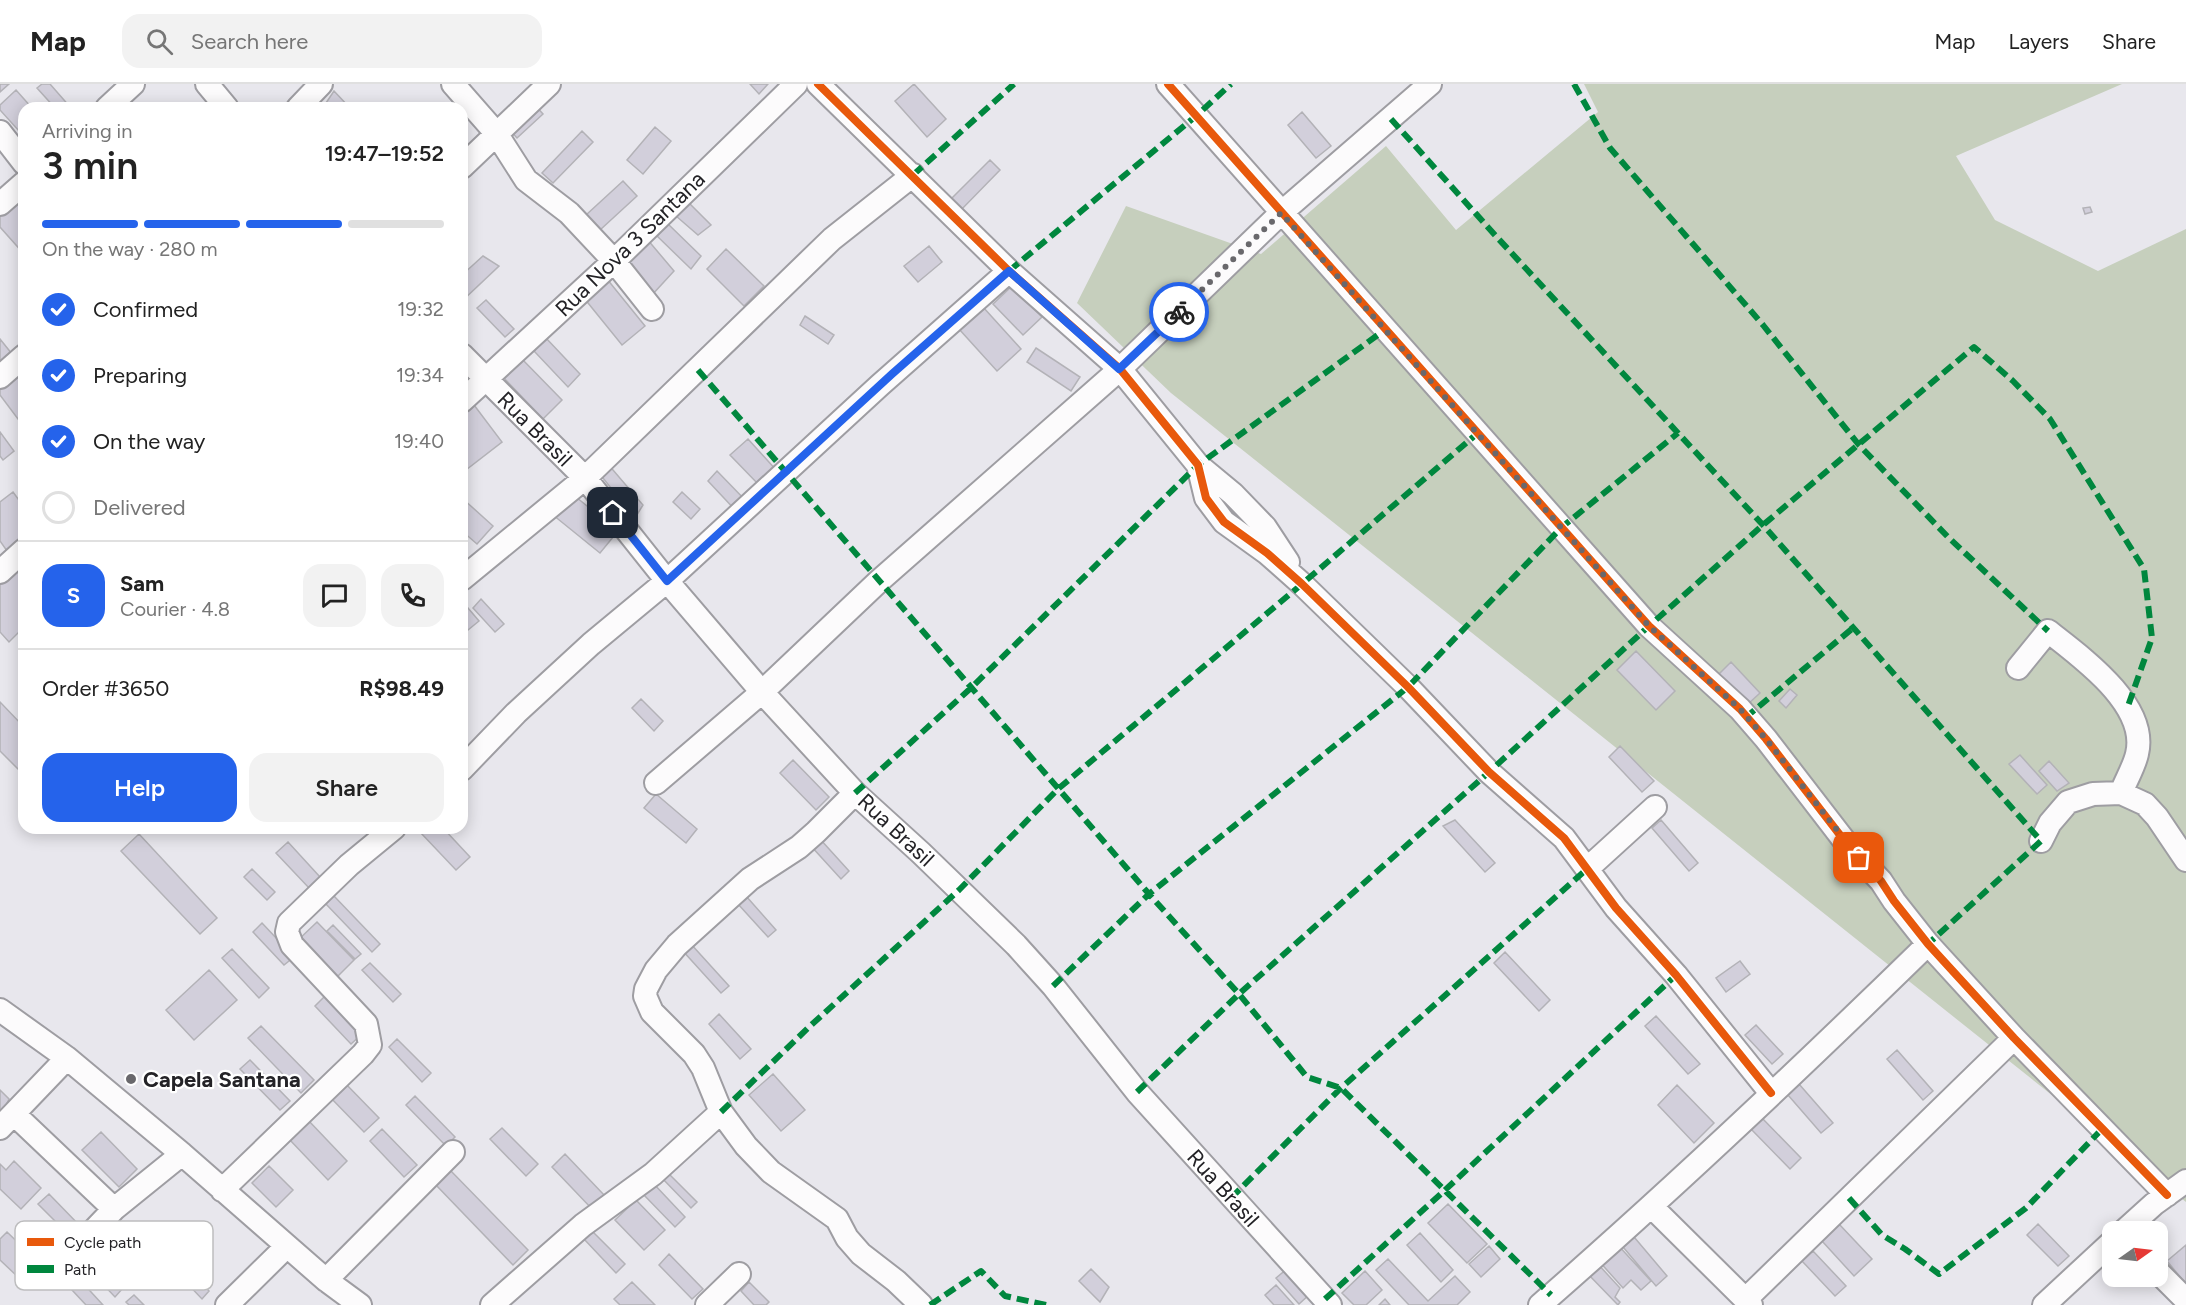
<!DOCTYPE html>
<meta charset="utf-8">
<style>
:root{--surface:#fff;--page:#f2f2f2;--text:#222;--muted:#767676;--line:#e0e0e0;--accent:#2563eb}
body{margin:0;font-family:Figtree,sans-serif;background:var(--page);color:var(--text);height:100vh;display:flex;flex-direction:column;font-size:22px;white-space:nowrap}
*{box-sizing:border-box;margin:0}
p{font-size:20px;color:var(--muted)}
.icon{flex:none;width:33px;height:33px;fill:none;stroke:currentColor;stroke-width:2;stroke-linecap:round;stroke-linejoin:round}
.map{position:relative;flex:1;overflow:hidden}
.panel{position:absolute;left:18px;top:18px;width:450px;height:732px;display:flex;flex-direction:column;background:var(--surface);border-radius:18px;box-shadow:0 3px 15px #0003}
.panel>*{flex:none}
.needle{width:39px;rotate:76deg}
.buttons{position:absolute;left:2102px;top:1137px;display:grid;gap:12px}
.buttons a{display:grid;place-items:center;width:66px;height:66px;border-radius:12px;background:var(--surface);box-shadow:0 3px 15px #0003;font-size:30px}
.pin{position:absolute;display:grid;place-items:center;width:51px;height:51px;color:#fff;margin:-26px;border-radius:12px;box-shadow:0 3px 9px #0006}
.courier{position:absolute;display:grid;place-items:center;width:60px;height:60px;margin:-30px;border:4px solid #2563eb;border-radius:50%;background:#fff;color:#222;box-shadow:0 2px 8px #0007}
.overview em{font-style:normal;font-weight:600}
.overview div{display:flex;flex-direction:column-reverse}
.overview{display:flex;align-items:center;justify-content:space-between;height:102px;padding:0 24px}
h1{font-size:39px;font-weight:600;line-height:45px}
.bar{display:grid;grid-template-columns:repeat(4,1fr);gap:9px 6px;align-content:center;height:72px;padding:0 24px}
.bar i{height:8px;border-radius:4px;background:var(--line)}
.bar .current{background:var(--accent)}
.bar p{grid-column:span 4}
.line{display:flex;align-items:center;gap:15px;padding:0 24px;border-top:2px solid var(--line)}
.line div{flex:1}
.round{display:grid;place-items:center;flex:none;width:63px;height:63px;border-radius:18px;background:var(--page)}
ol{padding:0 24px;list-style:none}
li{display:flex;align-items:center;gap:18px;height:66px}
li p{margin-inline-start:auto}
li .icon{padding:6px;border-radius:50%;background:var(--accent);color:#fff;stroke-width:4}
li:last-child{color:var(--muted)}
li i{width:33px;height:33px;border:3px solid var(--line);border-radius:50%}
.action{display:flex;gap:12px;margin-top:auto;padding:12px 24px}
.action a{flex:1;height:69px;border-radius:18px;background:var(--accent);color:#fff;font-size:24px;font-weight:600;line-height:69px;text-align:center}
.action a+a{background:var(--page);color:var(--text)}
header{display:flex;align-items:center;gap:36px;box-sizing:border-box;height:84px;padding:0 30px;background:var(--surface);border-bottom:2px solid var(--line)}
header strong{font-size:28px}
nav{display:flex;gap:33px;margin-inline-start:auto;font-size:21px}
.search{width:420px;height:54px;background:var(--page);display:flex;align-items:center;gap:15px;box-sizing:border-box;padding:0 21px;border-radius:18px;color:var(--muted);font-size:22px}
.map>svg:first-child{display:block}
.green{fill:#c6cfbd}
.building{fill:#d2cfdb;stroke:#b3b2b7;stroke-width:1.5}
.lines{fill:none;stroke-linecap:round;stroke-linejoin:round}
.minor-casing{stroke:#9e9da2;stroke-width:26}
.minor{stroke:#fcfbfc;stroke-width:22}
.quiet{stroke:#00873e;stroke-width:6;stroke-dasharray:12 6;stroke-linecap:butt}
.cycleway-casing{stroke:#fff;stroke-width:11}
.cycleway{stroke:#e8590c;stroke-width:8}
.done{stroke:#69686c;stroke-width:6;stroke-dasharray:0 10.8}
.route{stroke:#2563eb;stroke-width:8}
.poi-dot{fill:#69686c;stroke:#fff;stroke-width:2}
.labels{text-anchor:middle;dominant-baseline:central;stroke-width:4.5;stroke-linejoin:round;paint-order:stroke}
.street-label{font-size:22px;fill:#242327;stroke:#fff}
.poi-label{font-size:22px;font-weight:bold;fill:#242327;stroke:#fff;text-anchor:start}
.key{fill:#fff;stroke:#bdbdbe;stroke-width:1.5}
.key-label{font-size:16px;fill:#242327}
</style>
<header>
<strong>Map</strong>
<div class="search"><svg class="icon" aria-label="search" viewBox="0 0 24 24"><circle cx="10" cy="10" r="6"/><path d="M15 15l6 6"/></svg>Search here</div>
<nav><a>Map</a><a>Layers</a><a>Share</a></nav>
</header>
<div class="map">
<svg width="2186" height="1221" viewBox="0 0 2186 1221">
<rect width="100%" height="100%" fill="#e8e7ed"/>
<path class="green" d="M1584 0H2122L1956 72 1995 136 2098 187 2186 145V1118L1171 309 1077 219 1126 122 1261 170 1386 62 1456 146 1598 28Z"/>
<path class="building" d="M0 0H9L0 8Z
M42 0H50L71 24H55L37 4Z
M750 0H768L759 10Z
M914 0 946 35 927 53 895 17Z
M16 6 32 24H24V42L19 47 0 26V21Z
M334 7 350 24H326L324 22Z
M533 19 543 30 517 54 507 43Z
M1302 28 1331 62 1316 74 1288 41Z
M655 43 671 57 643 90 627 76Z
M582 47 593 58 553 99 542 89Z
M990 76 1000 86 961 126 951 115Z
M623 97 637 112 600 146 586 131Z
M24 109V170L0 143V131Z
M687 117 711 141 698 151 676 132Z
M2090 123 2092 128 2085 130 2083 124Z
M667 139 701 172 691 185 657 152Z
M647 155 674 187 651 212 626 182Z
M929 162 942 178 918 198 904 182Z
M726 165 764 202 744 222 707 185Z
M483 172 499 182 462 217V191Z
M607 195 645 242 622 261 584 214Z
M1012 202 1042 233 1023 251 993 220Z
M486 216 514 245 505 253 477 224Z
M983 223 1021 265 997 287 959 245Z
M805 232 834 251 828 260 800 241Z
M545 253 580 290 568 303 534 267Z
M0 255 12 270 0 280Z
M1036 264 1080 293 1071 307 1027 278Z
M520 273 562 316 543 335 501 291Z
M24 288V343L0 311V306Z
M471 317 502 358 462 389V324Z
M0 348 14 367 3 376 0 372Z
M748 355 777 387 760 402 730 371Z
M607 379 643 421 635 434 599 389Z
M717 387 748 419 738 429 708 397Z
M13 408 24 423V454L7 467 0 457V418Z
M682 408 700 425 691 435 673 418Z
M571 409 618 447 600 469 553 431Z
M462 414 493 442 477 460 462 447Z
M24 476V543L9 558 0 548V500Z
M481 515 504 540 495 548 473 524Z
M462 517 479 537 468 546 462 539Z
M1636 567 1675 607 1656 626 1617 586Z
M1731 578 1760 609 1748 620 1719 590Z
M1790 605 1797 611 1786 624 1779 617Z
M641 615 663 637 654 647 632 624Z
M0 618 24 643V691L0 667Z
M462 656 472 666 462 675Z
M1620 662 1654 697 1642 708 1609 673Z
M2020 671 2047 701 2037 710 2009 680Z
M793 676 829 713 816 726 780 689Z
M2049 677 2069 699 2057 707 2039 687Z
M656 710 697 745 686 759 644 724Z
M1455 736 1495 779 1485 788 1443 742Z
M1661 736 1698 779 1689 787 1652 744Z
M424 744H443L470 773 456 786 420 748Z
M139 750 217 834 200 850 121 767Z
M820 755 849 787 841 795 811 762Z
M288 758 320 793 309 804 276 769Z
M252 785 275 808 267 816 244 793Z
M333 811 380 860 372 868 325 819Z
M746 812 776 846 768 853 738 820Z
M317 838 354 876 333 897 295 859Z
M262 839 294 873 284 881 253 848Z
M333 841 361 870 355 875 327 847Z
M690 859 729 902 721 909 682 866Z
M232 865 269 904 259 914 222 874Z
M1505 868 1550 916 1539 927 1494 879Z
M1740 877 1750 890 1726 908 1716 894Z
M370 879 401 910 393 918 362 886Z
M209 886 237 916 194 956 166 926Z
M325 912 362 950 351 960 315 922Z
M719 930 751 965 740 975 709 940Z
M1656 932 1700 980 1688 990 1645 942Z
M1756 941 1783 970 1772 980 1745 951Z
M261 942 314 996 301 1009 248 954Z
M397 955 431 989 422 998 389 963Z
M1897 966 1933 1007 1923 1016 1887 975Z
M250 976 290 1017 280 1026 240 985Z
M773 990 805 1026 781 1047 749 1011Z
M343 997 379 1034 364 1048 328 1011Z
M1799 1000 1833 1039 1821 1049 1788 1011Z
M1677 1001 1714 1039 1694 1059 1658 1021Z
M0 1006 9 1015 1 1032 0 1031Z
M415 1012 455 1053 446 1062 406 1021Z
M1762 1034 1801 1074 1790 1085 1751 1045Z
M308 1036 347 1077 328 1096 289 1055Z
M502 1044 538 1080 526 1092 490 1055Z
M382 1045 417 1081 404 1093 370 1057Z
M101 1048 137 1085 119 1103 82 1066Z
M565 1070 605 1112 592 1125 552 1083Z
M14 1077 41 1104 21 1125 0 1105V1080L6 1086Z
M269 1082 293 1106 276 1123 252 1099Z
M450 1086 528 1166 513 1181 435 1100Z
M667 1088 697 1118 691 1124 661 1093Z
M652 1098 685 1133 675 1143 642 1109Z
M49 1110 82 1144 72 1154 38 1120Z
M636 1116 665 1146 644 1166 615 1136Z
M1448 1120 1487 1160 1467 1179 1428 1139Z
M1839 1140 1872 1175 1854 1192 1822 1157Z
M2038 1140 2069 1172 2058 1182 2027 1151Z
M592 1147 625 1180 616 1189 584 1155Z
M1629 1147 1667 1192 1656 1202 1618 1157Z
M7 1148 35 1175 18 1193 0 1176V1155Z
M1420 1149 1453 1186 1441 1198 1407 1161Z
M1616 1159 1651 1197 1641 1206 1631 1196 1623 1204 1598 1176Z
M2186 1161V1200L2167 1177Z
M1489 1162 1500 1175 1481 1193 1469 1180Z
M170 1167 209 1207 202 1215 163 1174Z
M1813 1167 1846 1202 1835 1212 1802 1177Z
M88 1168 123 1204 115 1213 80 1176Z
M669 1170 703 1205 692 1215 659 1181Z
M1388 1175 1428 1217 1455 1192 1470 1208 1457 1221H1409L1376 1186Z
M1596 1178 1620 1204 1615 1213 1620 1218 1618 1221 1586 1188Z
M69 1184 103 1221H86L59 1192Z
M1288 1184 1310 1210 1299 1220 1276 1194Z
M1091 1185 1109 1203 1100 1218 1079 1197Z
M1365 1187 1382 1206 1366 1221H1354L1342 1209Z
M632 1198 655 1221H620L614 1215Z
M749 1198 769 1218 766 1221H754L741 1207Z
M1276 1201 1294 1221H1274L1265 1211Z
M134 1211 144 1221H129L126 1218Z
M1385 1215 1390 1221H1379Z"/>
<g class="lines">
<g class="minor-casing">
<path id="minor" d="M207 0 227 24
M453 0 496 49 526 96 569 129 614 177 652 225
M818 0 1009 187 1120 285 1198 381 1206 414 1224 438 1267 469 1302 500 1408 603 1489 688 1564 754 1616 824 1676 891 1771 1009
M1168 0 1649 542 1740 625 1766 655 1850 764 1881 797 1894 817 1928 860 2014 954 2167 1111
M107 24 133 0
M298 24 321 0
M0 48 24 79
M462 83 549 0
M0 120 24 99
M462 271 585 394 667 497 762 608 855 709 921 769 1016 861 1053 902 1137 1008 1330 1221
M0 293 24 272
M462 317 614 177 796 0
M1198 381 1233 410 1265 443 1288 478
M0 488 24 466
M462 495 585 394 832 155 913 91
M2018 584 2048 547C2081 573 2149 621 2137 670 2134 683 2126 696 2121 709
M462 685 516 629 591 560 667 497 880 301 1009 187
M656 699 762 608 879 497 1120 285 1281 129 1430 0
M855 709 816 748 799 763 750 795 677 861 656 886 646 905 645 912 652 928 694 970 703 984 721 1028 746 1062 771 1088 837 1135 847 1154 861 1170 896 1197 921 1221
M2041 757 2050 739 2068 718 2093 710 2121 709 2145 720 2157 733 2186 776
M1588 784 1655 723
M0 926 67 974 182 1070 326 1196 360 1221
M14 1030 114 1125
M0 1044 67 974
M222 1106 363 970 370 961 366 940 292 861 287 848 289 839 349 781 394 744
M1651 1122 1751 1221
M2123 1148 2154 1120 2186 1097
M58 1184 114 1125 182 1070
M2157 1187 2186 1216
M326 1196 453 1068
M1746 1215 2014 954
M227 1221 287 1162
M492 1221 583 1141 653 1090 721 1028
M707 1221 739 1190
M1540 1221C1673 1105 1802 983 1928 860
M2044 1221 2112 1158"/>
</g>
<use href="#minor" class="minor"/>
<path class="quiet" d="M1574 0 1610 64 1763 241 1859 361 1948 453 2048 547
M1391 35 1494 150 1763 441 2041 757 1928 860
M913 91 1014 0
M1009 187 1196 32 1231 0
M698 286 1149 810 1239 910 1307 993 1341 1004 1551 1211
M1745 634 1853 544
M855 709 971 604 1198 381 1386 245
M1053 902 1149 810 1408 603 1562 443 1678 349
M1137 1008 1239 910 1489 688 1649 542 1763 441 1974 263 2013 297 2050 335 2144 485 2152 554 2128 622
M721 1028 808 944 959 806 1058 705 1302 500 1479 348
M1231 1114 1341 1004 1588 784
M1849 1114 1882 1151 1905 1165 1939 1190 2026 1124 2103 1044
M1325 1215 1444 1107 1676 891
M930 1221 981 1187 1005 1212 1046 1221"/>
<g class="cycleway-casing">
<path id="cycleway" d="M818 0 1009 187 1120 285 1198 381 1206 414 1224 438 1267 469 1302 500 1408 603 1489 688 1564 754 1616 824 1676 891 1771 1009
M1168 0 1649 542 1740 625 1766 655 1850 764 1881 797 1894 817 1928 860 2014 954 2167 1111"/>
</g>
<use href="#cycleway" class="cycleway"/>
</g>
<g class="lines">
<path class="done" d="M1179 228 1281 129 1649 542 1740 625 1766 655 1859 774"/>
<path class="route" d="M613 429 667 497 892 290 1009 187 1119 285 1179 228"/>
</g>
<circle class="poi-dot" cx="131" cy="995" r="6"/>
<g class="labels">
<g class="street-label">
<text transform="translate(630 160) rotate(-44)">Rua Nova 3 Santana</text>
<text transform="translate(535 345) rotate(45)">Rua Brasil</text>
<text transform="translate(896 746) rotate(43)">Rua Brasil</text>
<text transform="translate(1223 1104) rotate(48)">Rua Brasil</text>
</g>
<g class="poi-label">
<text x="143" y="995">Capela Santana</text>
</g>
</g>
<rect x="15" y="1137" width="198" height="69" rx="9" class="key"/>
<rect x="27" y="1154" width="27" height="8" fill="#e8590c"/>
<rect x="27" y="1181" width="27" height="8" fill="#00873e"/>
<g class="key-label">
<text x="64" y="1164">Cycle path</text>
<text x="64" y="1191">Path</text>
</g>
</svg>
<div class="buttons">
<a><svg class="needle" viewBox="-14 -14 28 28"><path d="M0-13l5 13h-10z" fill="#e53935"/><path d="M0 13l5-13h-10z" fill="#767676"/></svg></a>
</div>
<div class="pin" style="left:1859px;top:774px;background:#ea580c"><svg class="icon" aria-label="bag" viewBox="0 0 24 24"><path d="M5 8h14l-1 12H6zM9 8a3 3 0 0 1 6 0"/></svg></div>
<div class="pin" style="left:613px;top:429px;background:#1f2937"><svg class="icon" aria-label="home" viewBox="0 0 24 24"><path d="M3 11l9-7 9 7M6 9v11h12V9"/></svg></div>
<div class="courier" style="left:1179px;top:228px"><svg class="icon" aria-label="bike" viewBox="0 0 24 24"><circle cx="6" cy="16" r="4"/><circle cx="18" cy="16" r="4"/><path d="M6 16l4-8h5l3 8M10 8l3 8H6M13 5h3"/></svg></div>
<section class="panel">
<div class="overview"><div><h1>3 min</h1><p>Arriving in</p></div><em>19:47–19:52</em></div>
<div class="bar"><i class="current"></i><i class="current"></i><i class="current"></i><i></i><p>On the way · 280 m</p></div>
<ol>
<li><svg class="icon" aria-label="check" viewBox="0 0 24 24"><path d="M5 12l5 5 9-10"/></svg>Confirmed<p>19:32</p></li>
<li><svg class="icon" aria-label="check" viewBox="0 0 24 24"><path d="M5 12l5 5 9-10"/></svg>Preparing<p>19:34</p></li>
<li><svg class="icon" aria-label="check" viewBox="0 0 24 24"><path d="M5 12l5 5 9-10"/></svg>On the way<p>19:40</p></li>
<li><i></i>Delivered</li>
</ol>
<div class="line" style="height:108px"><b class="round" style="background:var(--accent);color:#fff">S</b><div><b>Sam</b><p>Courier · 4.8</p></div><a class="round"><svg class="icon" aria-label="chat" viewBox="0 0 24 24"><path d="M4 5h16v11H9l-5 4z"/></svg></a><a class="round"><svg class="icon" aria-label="phone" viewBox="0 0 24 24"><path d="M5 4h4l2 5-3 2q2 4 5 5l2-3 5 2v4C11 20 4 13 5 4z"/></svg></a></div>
<div class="line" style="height:78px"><div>Order #3650</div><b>R$98.49</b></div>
<div class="action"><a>Help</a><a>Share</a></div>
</section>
</div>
